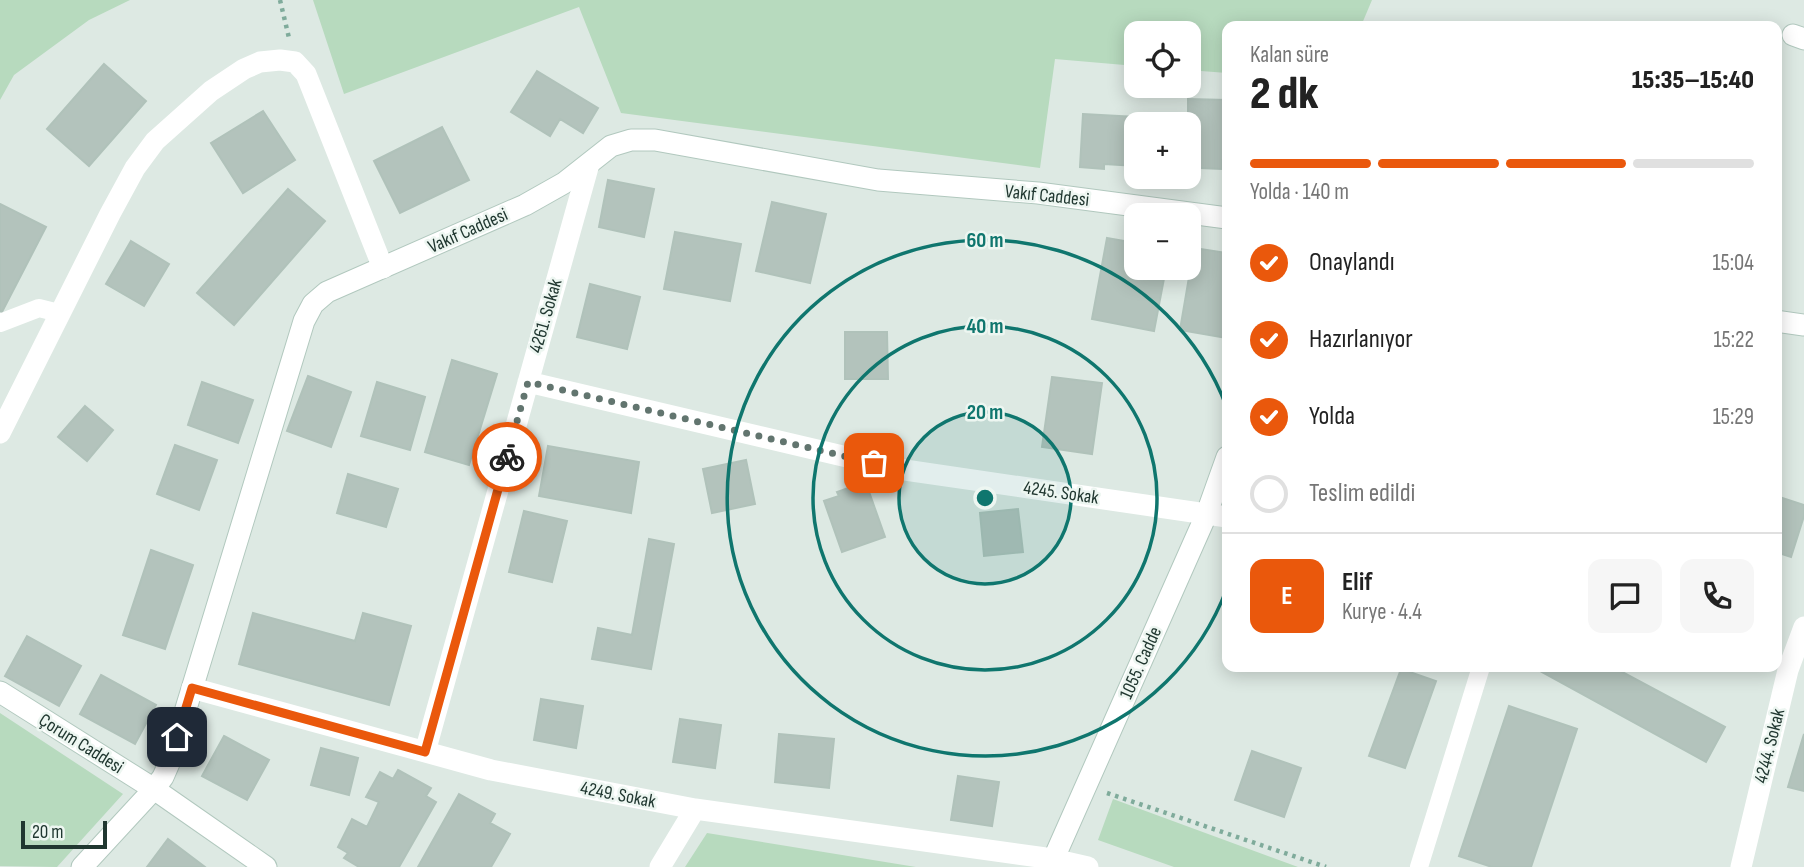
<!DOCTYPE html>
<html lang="tr">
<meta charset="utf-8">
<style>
:root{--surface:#fff;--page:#f6f6f6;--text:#222;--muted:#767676;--line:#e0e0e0;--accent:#ea580c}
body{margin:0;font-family:"Sofia Sans Condensed",sans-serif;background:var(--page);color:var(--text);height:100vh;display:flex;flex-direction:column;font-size:26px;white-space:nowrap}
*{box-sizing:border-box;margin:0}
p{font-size:23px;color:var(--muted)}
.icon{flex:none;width:38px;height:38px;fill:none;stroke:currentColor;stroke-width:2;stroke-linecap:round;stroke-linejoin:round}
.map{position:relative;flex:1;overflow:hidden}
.sheet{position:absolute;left:1222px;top:21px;width:560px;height:651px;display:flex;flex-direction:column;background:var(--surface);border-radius:14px;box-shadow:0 4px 18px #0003}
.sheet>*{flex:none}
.buttons{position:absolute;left:1124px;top:21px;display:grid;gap:14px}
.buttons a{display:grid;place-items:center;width:77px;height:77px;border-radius:14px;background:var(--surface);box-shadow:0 4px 18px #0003;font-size:35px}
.scale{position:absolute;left:21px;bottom:18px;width:86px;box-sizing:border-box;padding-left:7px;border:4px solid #203730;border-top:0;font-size:19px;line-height:24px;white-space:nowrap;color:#203730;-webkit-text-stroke:5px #edf6f1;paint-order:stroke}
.pin{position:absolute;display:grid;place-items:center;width:60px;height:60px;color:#fff;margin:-30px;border-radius:14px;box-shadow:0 4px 10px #0006}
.courier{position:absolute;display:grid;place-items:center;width:70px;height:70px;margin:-35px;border:5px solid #ea580c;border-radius:50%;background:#fff;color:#222;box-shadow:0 2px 9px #0007}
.overview em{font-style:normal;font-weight:800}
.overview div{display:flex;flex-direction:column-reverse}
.overview{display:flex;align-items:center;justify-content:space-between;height:119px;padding:0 28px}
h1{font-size:46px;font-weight:800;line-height:52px}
.bar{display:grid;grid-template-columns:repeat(4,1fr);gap:10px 7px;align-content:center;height:84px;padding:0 28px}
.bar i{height:9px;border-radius:5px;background:var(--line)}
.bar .selected{background:var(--accent)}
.bar p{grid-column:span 4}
.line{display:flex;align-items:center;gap:18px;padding:0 28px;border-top:2px solid var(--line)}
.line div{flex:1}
.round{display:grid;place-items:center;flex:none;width:74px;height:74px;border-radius:14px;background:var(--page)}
ol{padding:0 28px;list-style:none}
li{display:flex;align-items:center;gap:21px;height:77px}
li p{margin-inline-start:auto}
li .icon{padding:7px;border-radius:50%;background:var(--accent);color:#fff;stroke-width:4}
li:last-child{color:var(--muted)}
li i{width:38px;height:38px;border:4px solid var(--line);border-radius:50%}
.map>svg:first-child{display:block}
.green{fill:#b7dabe}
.building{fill:#b3c3bc;stroke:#b0c2ba;stroke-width:2}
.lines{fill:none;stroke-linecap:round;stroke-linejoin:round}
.secondary-casing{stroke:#b1c8be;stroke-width:23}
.path{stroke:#7fab9b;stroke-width:4.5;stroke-dasharray:3.5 5;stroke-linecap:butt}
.lane{stroke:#fff;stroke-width:18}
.street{stroke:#fff;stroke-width:21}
.secondary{stroke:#fff;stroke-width:21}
.done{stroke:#62756f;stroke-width:7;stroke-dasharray:0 12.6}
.route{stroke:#ea580c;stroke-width:9}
.ring{fill:none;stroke:#0f766e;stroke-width:3.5}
.labels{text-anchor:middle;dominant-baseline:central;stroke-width:5;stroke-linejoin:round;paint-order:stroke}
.street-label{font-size:19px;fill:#203730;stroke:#edf6f1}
.centre{fill:#0f766e;stroke:#edf6f1;stroke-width:3.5}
.ring-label{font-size:21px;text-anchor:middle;font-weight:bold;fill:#0f766e;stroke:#edf6f1;stroke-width:5;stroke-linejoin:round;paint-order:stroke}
</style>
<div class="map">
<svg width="1804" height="867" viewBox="0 0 1804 867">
<rect width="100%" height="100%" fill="#dde9e3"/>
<path class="green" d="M0 0H130L89 20 14 75 0 100Z
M313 0H1372L1361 26H1227V73L1188 70V33H1136V66L1055 59 1040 168 621 113 579 7 344 94Z
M0 713 123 794 57 867 0 866Z
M1113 799 1298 867H1174L1098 840Z
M707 833 916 867H685Z"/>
<path class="building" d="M104 64 146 101 89 166 47 129Z
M537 71 598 108 583 133 560 119 550 136 511 112Z
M1188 99 1227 100V160H1222V169L1200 168V159L1188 158Z
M263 111 295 160 243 193 211 143Z
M1083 114 1172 119 1171 124H1136V166L1104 164V169L1080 167Z
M442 127 469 180 400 213 374 161Z
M608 180 654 189 644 237 599 227Z
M288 189 325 221 234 325 197 293Z
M772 202 826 214 810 283 756 271Z
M0 204 46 227 2 312 0 311Z
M675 232 741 244 730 301 664 289Z
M1107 238 1136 243V268H1166L1154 331 1092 319Z
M131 241 169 264 144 306 106 284Z
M1194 248 1227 253V338L1180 330Z
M590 284 640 297 627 349 577 337Z
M845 332H887L888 379H845Z
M452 360 497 374 469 465 425 452Z
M308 376 351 392 331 447 287 431Z
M1052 377 1102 383 1092 454 1042 447Z
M202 382 253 400 238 443 188 425Z
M377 382 425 397 410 450 361 436Z
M85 406 113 430 87 461 58 437Z
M175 445 217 460 199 510 157 494Z
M548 446 639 462 631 513 539 496Z
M746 460 755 504 712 513 703 469Z
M348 474 398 489 386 527 337 513Z
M867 486 885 537 842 552 824 501 839 496 837 492 851 487 853 491Z
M1776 496 1804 505V516L1791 557 1776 552Z
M1018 509 1023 552 984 556 980 513Z
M524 511 567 521 552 582 509 572Z
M649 539 674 544 651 669 592 659 598 628 632 635Z
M151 550 193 565 165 649 123 635Z
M253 613 355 641 363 613 411 626 389 705 239 664Z
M27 636 81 666 59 706 5 676Z
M1533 667H1613L1725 727 1706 762Z
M1401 669 1436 681 1405 768 1369 756Z
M101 675 156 705 135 744 80 714Z
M541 699 583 706 576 748 534 740Z
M1509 706 1577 729 1531 867H1492L1459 856Z
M680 719 721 725 715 768 673 762Z
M779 734 834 739 829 788 775 782Z
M1804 734V791L1788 787Z
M224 736 269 760 247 800 202 776Z
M321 748 358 758 349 795 311 785Z
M1252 751 1301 768 1284 817 1235 800Z
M398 770 431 788 426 796 436 802 399 867H359L344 858 348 853 338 847 352 819 367 827 379 802 366 797 380 772 393 779Z
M958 776 999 782 992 826 951 820Z
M459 794 495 814 490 823 510 834 491 867H418Z
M168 839 205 867H147Z"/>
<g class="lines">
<g class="secondary-casing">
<path id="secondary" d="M1793 35 1804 39
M1776 321 1804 325
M0 692 154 789 266 867
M82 867 154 789 163 777 170 761 304 321 313 304 327 292 525 205 564 183 611 146 631 140H655L878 180 1038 193 1227 218
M1050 867 1207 513 1227 457"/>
</g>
<path class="path" d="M280 0 289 38
M1107 793 1326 867"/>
<path class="lane" d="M0 323 39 308 59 313
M1419 867 1481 667"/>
<path class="street" d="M528 382 898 469 1227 517
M0 433 110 214 135 168 155 141 211 91 244 69 260 62 280 60 295 62 306 74 383 268
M192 688 491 770 695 809 1053 859 1088 867
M425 752 589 164
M660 867 695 809
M1741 867 1788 670 1804 627"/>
<use href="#secondary" class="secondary"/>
</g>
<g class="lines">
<path class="done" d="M507 457 528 382 874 463"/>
<path class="route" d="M177 737 192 688 425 752 507 457"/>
</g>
<circle cx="985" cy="498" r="86" fill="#0f766e" fill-opacity=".12"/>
<g class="ring">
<circle cx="985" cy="498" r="86"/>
<circle cx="985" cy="498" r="172"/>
<path d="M1227 588A258 258 0 1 1 1227 408"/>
</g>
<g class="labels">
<g class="street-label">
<text transform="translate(1047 196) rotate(6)">Vakıf Caddesi</text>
<text transform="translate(468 231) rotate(-24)">Vakıf Caddesi</text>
<text transform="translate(546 316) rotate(-74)">4261. Sokak</text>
<text transform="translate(1061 493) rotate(8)">4245. Sokak</text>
<text transform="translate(1141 663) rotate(-66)">1055. Cadde</text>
<text transform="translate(81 744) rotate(32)">Çorum Caddesi</text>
<text transform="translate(1770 746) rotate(-76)">4244. Sokak</text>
<text transform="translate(618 795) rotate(11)">4249. Sokak</text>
</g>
</g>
<circle cx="985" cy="498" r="10" class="centre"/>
<g class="ring-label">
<text x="985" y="247">60 m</text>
<text x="985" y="333">40 m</text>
<text x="985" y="419">20 m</text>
</g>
</svg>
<div class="buttons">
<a><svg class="icon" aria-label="locate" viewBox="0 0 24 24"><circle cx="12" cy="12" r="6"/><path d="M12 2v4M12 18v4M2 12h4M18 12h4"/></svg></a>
<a>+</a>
<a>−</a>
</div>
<div class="scale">20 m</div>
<div class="pin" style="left:874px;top:463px;background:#ea580c"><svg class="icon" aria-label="bag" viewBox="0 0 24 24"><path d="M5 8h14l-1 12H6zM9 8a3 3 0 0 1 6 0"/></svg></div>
<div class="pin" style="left:177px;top:737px;background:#1f2937"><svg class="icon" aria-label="home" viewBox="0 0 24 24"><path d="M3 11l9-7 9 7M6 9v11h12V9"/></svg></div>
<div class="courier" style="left:507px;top:457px"><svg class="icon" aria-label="bike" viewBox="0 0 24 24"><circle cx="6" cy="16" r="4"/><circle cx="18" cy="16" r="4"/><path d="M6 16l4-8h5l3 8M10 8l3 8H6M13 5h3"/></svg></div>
<section class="sheet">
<div class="overview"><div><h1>2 dk</h1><p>Kalan süre</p></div><em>15:35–15:40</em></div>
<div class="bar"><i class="selected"></i><i class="selected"></i><i class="selected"></i><i></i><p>Yolda · 140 m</p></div>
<ol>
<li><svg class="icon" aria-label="check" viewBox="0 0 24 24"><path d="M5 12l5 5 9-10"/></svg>Onaylandı<p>15:04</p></li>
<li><svg class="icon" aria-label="check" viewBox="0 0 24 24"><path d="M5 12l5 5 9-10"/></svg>Hazırlanıyor<p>15:22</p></li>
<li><svg class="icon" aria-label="check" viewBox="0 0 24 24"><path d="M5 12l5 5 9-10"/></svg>Yolda<p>15:29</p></li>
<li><i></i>Teslim edildi</li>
</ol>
<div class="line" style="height:126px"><b class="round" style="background:var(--accent);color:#fff">E</b><div><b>Elif</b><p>Kurye · 4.4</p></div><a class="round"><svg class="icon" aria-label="chat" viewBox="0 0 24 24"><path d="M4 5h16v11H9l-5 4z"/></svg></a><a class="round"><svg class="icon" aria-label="phone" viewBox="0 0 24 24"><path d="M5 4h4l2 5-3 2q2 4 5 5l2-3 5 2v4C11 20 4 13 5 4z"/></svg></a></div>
</section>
</div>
